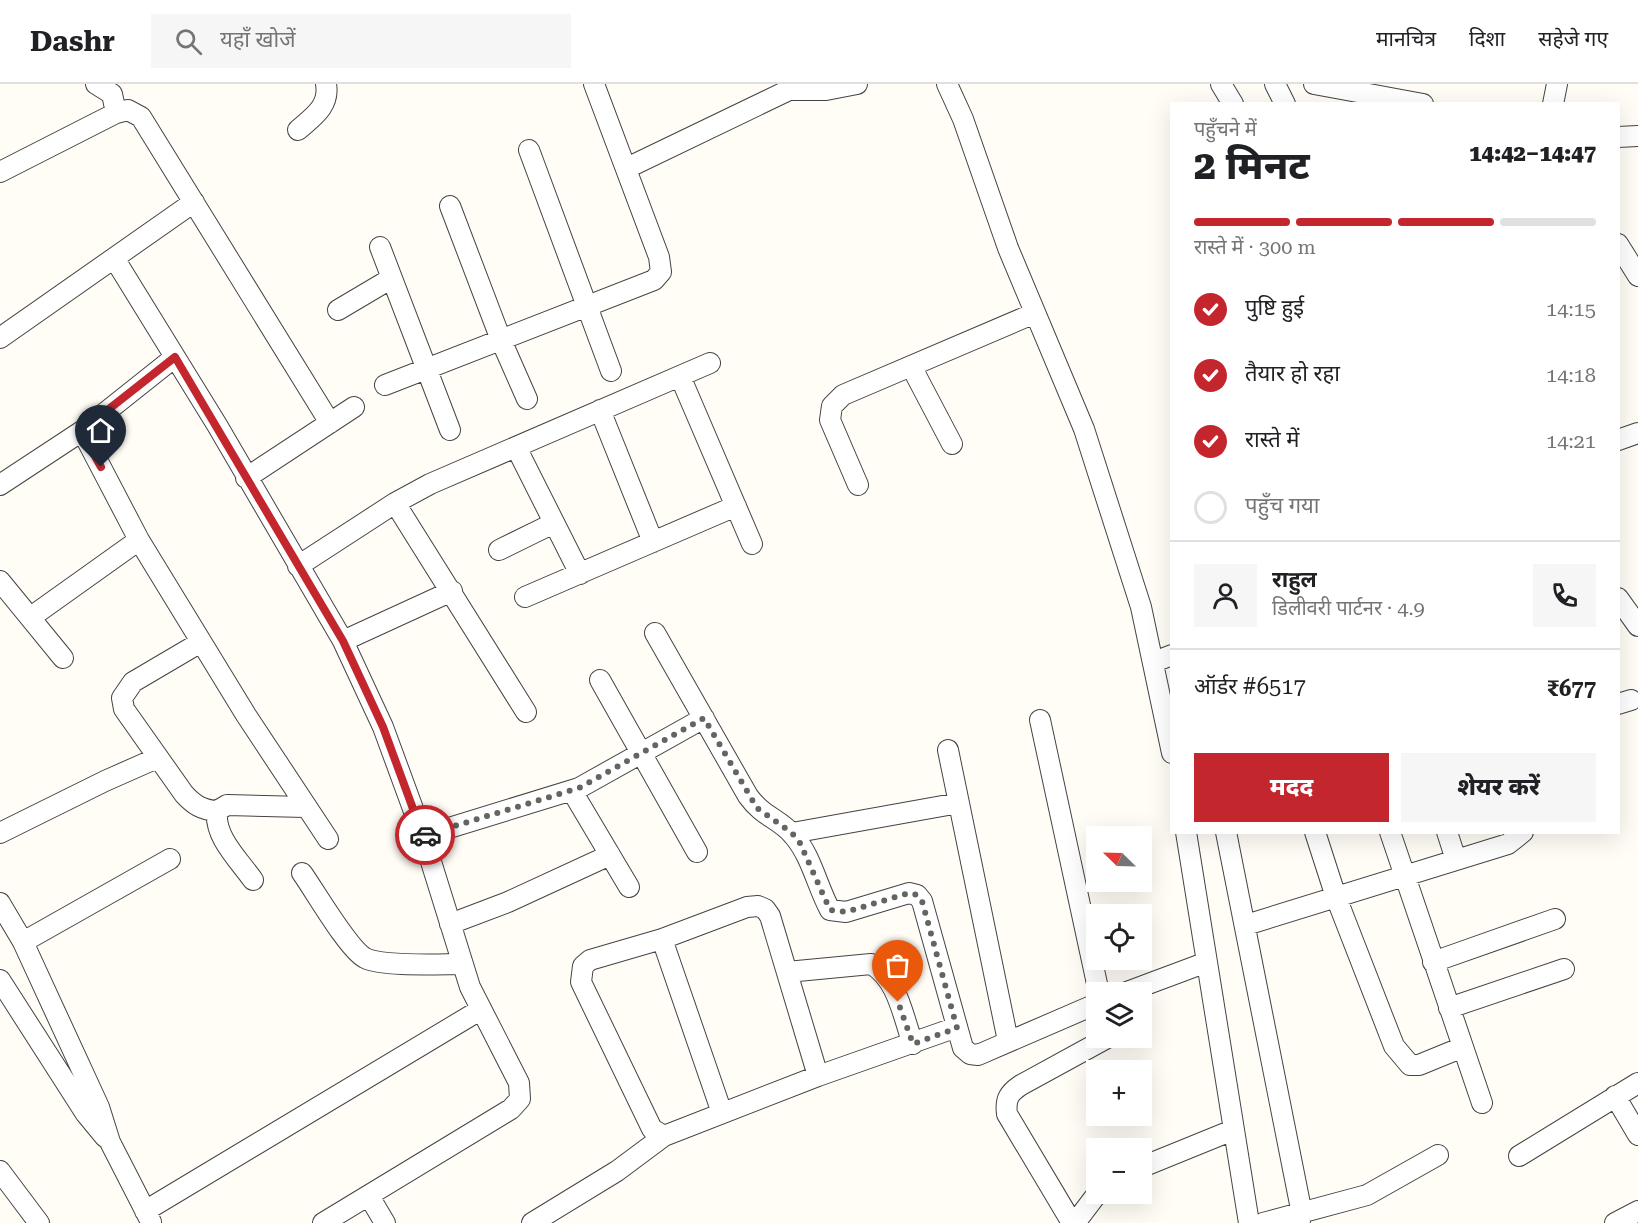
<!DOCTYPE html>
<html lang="hi">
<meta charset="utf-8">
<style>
:root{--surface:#fff;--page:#f6f6f6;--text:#202124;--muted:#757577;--line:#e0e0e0;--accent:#c4262e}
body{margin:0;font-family:"Roboto Serif","Noto Sans Devanagari",serif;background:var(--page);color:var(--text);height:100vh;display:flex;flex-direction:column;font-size:22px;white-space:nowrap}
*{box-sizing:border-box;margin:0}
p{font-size:20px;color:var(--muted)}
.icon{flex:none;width:33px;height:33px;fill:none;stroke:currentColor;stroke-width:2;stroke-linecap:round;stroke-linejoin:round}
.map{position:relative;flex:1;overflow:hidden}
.panel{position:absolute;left:1170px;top:18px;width:450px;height:732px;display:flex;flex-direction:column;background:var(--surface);border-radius:0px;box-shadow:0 6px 24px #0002}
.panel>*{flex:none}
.needle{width:39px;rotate:293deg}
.tools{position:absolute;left:1086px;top:742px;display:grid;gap:12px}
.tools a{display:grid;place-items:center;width:66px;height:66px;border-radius:0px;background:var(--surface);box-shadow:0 6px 24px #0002;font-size:30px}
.pin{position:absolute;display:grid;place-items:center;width:51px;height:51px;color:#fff;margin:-62px -26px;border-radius:50% 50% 50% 0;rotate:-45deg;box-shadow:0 0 6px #0007}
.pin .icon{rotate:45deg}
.courier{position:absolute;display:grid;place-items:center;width:60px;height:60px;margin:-30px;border:4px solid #c4262e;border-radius:50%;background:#fff;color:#222;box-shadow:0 2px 8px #0007}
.overview em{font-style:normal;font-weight:800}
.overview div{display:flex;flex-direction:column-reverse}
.overview{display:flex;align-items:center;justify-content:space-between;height:102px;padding:0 24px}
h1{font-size:39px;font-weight:800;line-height:45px}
.bar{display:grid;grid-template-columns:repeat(4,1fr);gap:9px 6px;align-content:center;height:72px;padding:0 24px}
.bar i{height:8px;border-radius:4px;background:var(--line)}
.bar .active{background:var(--accent)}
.bar p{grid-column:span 4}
.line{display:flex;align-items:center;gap:15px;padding:0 24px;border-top:2px solid var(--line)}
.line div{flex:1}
.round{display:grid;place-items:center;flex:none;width:63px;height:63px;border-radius:0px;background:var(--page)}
ol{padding:0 24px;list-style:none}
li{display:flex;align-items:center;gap:18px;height:66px}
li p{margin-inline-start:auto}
li .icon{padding:6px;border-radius:50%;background:var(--accent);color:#fff;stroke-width:4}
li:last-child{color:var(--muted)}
li i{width:33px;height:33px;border:3px solid var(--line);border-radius:50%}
.cta{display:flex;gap:12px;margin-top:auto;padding:12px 24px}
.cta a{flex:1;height:69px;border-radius:0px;background:var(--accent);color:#fff;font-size:24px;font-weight:800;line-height:69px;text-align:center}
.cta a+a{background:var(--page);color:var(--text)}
header{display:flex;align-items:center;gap:36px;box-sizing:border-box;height:84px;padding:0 30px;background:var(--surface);border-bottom:2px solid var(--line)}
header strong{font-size:28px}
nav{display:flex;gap:33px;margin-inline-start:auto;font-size:21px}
.search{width:420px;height:54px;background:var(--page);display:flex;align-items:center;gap:15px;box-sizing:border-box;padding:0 21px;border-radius:0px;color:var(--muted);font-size:22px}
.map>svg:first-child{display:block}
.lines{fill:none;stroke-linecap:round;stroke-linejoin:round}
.minor-casing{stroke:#444;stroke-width:22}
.minor{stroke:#fff;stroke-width:20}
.done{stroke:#646461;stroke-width:6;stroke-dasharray:0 10.8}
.route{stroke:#c4262e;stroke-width:8}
</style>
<header>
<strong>Dashr</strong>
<div class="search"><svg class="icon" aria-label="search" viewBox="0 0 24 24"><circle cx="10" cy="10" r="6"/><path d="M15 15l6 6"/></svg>यहाँ खोजें</div>
<nav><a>मानचित्र</a><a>दिशा</a><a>सहेजे गए</a></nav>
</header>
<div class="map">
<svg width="1638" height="1139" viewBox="0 0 1638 1139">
<rect width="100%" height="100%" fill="#fffdf5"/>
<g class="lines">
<g class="minor-casing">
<path id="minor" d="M96 0 112 10 116 29
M947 0 963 35 1008 164 1084 345 1141 523 1172 669
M1221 0 1233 20
M1275 0 1285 20
M1314 0 1423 20
M1553 20 1557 0
M298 46C313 33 330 22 326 0
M1618 53 1638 52
M529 66 611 287
M627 84 789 6H826L857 0
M0 88 116 29 128 26 141 33 330 339
M450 122 501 256 527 315
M1618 160 1638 192
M380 163 450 346
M114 174 217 341 343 557 383 643 423 752 470 903 519 999 520 1015 511 1025 323 1139
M338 226 392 194
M0 254 194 118
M911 282 952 360
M680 292 752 460
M385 301 654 196 661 188 659 173 594 0
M600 326 653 458
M1618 356 1638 349
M516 363 580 490
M246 394 354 323
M0 401 82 347
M858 401 830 336 832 322 843 311 1035 229
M395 419 526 628
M139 456 246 631 328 755
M499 466 554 439
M298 482 395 419 430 400 710 279
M0 497 63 574
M525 513 736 422
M1618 514 1638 542
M31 533 139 456 82 347 175 273
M655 549 748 712C763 733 780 735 793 751 811 771 817 802 830 826L846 828 909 809 917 811 922 817 963 964 970 970 978 971 1096 920
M343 557 452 507
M201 558 133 598 122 614 124 625 184 710C194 721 202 726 217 727
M1154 578 1172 571
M600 596 697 768
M1618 620 1631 616
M1040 636 1099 909
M948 666 1008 957
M572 707 629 803
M1186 748 1249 1139
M1226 748 1302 1130 1299 1139
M1315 748 1336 813 1394 962 1410 981H1419L1463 963
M1390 748 1482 1019
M1447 748 1456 776
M0 749 105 697 157 674
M792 749 959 719
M423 752 579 704 704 634
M302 789C315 807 348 865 365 874 383 883 440 880 462 880
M253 796C239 776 214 753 217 727L227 721 305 723
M0 819 23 858 99 1023 110 1058 151 1138
M758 822 765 825 770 832 818 992 664 1052 652 1045 581 898 583 882 590 876 662 855 747 823Z
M450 840 508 818 610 771
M1246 841 1508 760 1523 748
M662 855 722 1029
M23 858 170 775
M1433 878 1555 835
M787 888 871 880C898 895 903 933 913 960
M0 896 86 1030 105 1053
M1124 909 1207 878
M1449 924 1564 885
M818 992 957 943
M1615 1012 1638 1051
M1519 1072 1638 999
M1142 1083 1233 1046
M0 1087 39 1139
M369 1112 385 1139
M145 1127 480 926
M532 1139 617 1087 664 1052
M1072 1139 1007 1030C1005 1015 1009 1009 1021 1001L1107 954
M1075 1139 1097 1110
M1263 1139 1367 1111 1438 1071
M1615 1139 1638 1127"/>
</g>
<use href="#minor" class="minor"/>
</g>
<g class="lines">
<path class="done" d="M425 751 579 704 704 634 757 724 792 749 800 759 830 826 846 828 909 809 917 811 922 817 957 944 913 960 898 918"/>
<path class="route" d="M101 383 81 347 175 273 343 557 383 643 423 752 425 751"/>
</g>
</svg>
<div class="tools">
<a><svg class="needle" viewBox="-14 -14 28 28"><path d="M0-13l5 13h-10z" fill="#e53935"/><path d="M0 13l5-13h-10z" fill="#757577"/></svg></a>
<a><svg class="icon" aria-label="locate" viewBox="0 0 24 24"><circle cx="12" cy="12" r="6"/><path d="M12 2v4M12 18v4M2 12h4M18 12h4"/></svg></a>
<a><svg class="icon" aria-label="layers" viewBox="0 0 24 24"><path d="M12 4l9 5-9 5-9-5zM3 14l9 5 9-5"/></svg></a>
<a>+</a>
<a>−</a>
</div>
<div class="pin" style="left:898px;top:918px;background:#ea580c"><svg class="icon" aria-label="bag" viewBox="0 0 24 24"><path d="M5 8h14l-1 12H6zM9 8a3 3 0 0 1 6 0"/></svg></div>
<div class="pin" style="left:101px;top:383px;background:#1f2937"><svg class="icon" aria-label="home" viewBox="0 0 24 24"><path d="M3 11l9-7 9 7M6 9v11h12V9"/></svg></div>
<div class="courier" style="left:425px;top:751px"><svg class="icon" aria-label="car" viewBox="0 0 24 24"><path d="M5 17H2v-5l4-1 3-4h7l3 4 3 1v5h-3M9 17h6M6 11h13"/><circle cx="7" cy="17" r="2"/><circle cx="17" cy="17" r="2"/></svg></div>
<section class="panel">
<div class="overview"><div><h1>2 मिनट</h1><p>पहुँचने में</p></div><em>14:42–14:47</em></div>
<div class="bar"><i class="active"></i><i class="active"></i><i class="active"></i><i></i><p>रास्ते में · 300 m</p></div>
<ol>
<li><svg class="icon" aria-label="check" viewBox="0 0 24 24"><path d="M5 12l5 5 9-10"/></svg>पुष्टि हुई<p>14:15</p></li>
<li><svg class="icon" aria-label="check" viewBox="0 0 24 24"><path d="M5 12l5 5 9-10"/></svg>तैयार हो रहा<p>14:18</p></li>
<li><svg class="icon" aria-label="check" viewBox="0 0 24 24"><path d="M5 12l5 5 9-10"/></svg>रास्ते में<p>14:21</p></li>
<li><i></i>पहुँच गया</li>
</ol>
<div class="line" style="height:108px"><a class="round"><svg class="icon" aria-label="person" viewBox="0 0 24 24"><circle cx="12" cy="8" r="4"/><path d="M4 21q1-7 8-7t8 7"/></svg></a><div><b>राहुल</b><p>डिलीवरी पार्टनर · 4.9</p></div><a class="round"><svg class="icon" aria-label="phone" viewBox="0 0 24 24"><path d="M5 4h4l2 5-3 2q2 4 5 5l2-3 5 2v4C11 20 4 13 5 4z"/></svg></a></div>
<div class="line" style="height:78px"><div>ऑर्डर #6517</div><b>₹677</b></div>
<div class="cta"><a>मदद</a><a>शेयर करें</a></div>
</section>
</div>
